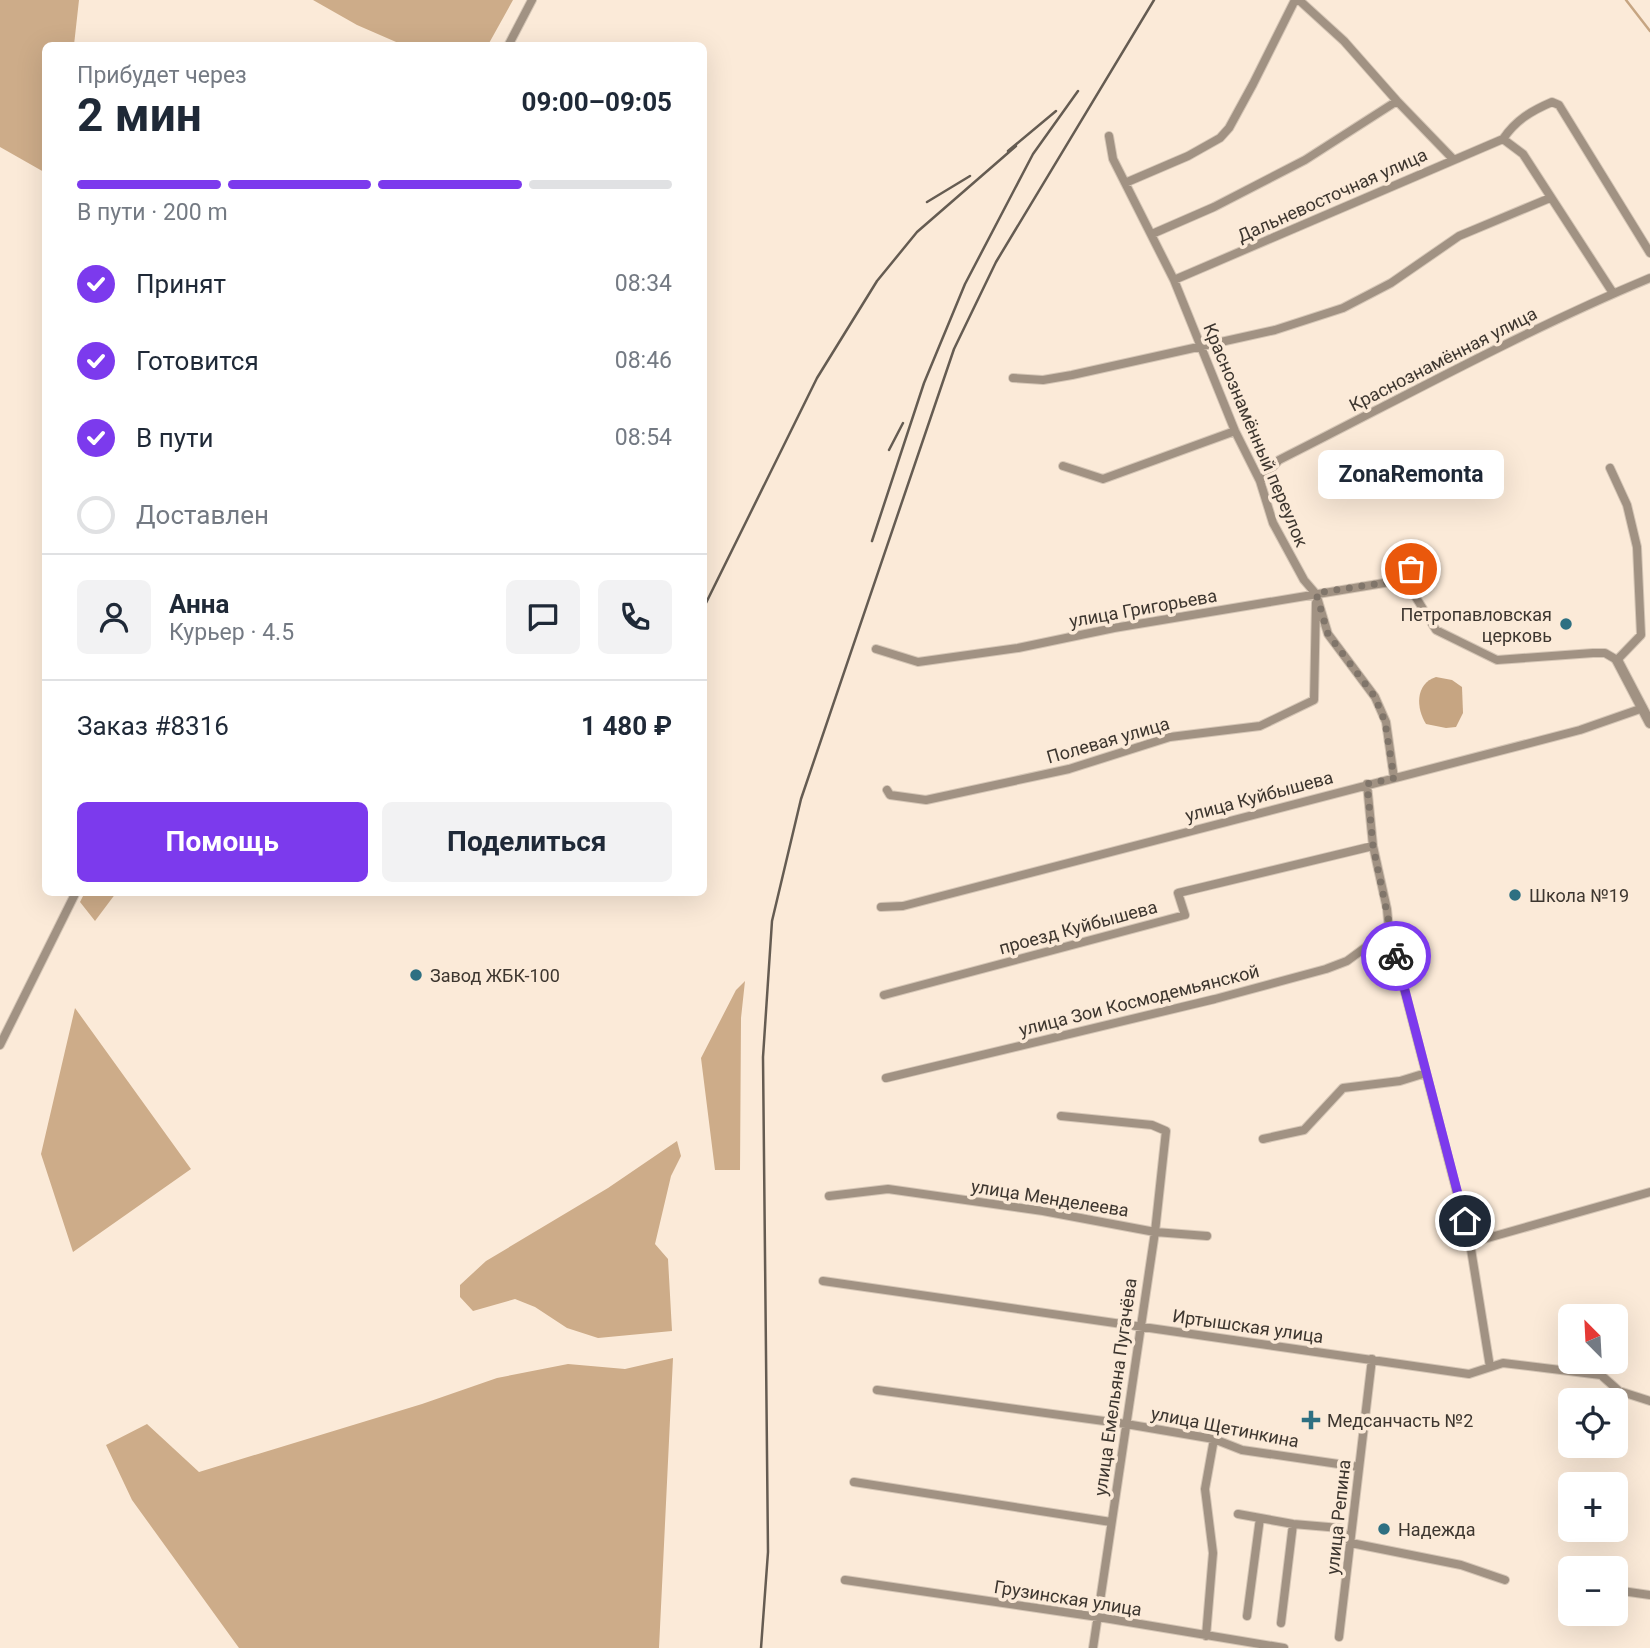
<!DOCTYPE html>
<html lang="ru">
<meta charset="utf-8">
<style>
:root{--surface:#fff;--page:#f2f2f3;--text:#1f2937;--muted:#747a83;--line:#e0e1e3;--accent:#7c3aed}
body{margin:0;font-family:Roboto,sans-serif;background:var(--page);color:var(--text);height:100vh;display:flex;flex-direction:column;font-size:26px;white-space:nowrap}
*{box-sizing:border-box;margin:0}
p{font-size:23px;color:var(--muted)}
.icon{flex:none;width:38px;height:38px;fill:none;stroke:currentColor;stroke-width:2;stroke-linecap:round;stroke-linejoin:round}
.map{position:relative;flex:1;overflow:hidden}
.side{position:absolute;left:42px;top:42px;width:665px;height:854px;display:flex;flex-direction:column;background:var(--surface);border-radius:10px;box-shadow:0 7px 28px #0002}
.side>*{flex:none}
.needle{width:46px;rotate:336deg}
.controls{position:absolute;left:1558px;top:1304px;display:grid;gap:14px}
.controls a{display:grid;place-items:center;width:70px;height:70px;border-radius:10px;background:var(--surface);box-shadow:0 7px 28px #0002;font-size:35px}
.pin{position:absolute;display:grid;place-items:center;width:60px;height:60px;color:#fff;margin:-30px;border:4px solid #fff;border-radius:50%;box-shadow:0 2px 7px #0007}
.courier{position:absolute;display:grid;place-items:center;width:70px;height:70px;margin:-35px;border:5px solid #7c3aed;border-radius:50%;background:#fff;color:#222;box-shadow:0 2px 9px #0007}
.bubble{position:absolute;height:49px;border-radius:10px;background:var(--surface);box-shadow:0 7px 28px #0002;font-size:23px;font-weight:700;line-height:49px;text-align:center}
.head em{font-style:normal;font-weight:700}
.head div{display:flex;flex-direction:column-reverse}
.head{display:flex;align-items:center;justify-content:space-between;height:119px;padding:0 35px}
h1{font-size:46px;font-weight:700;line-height:52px}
.bar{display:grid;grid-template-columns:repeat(4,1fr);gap:10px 7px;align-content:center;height:84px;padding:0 35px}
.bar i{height:9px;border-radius:5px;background:var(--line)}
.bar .active{background:var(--accent)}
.bar p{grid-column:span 4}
.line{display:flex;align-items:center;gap:18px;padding:0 35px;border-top:2px solid var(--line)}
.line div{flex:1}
.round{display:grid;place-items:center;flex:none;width:74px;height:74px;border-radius:10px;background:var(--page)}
ol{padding:0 35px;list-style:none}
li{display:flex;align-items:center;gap:21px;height:77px}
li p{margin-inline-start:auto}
li .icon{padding:7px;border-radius:50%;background:var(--accent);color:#fff;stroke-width:4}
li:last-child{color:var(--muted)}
li i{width:38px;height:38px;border:4px solid var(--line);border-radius:50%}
.primary-button{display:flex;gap:14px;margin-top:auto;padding:14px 35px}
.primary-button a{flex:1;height:80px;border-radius:10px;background:var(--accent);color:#fff;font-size:28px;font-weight:700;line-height:80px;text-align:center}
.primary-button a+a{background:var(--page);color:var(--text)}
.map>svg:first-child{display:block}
.forest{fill:#cdac89}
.water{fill:#c6a582}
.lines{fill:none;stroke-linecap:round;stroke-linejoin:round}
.stream{stroke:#c6a582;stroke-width:2.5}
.minor-casing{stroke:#d5c6b6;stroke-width:10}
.tertiary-casing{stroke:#d5c6b6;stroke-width:12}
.minor{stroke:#a19283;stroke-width:8}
.tertiary{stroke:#a19283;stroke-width:10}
.rail{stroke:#655c52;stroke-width:2.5}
.done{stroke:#80756a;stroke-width:7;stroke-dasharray:0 12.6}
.route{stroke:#7c3aed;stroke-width:9}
.poi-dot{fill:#2e7082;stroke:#fbead8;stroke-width:2.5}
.labels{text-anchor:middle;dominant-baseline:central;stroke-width:7;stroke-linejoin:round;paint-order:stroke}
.street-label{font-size:18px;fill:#3d362f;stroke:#fbead8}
.poi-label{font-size:18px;fill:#3d362f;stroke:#fbead8;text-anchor:start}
</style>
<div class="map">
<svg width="1650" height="1648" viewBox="0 0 1650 1648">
<rect width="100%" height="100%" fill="#fbead8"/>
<path class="forest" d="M0 0H79L74 45 46 46 44 172 0 147Z
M313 0H513L488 45H403L357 25Z
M85 892H116V893L95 921 80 902Z
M745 981 741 1018 740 1170H715L701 1058 736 990Z
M75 1008 191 1169 73 1252 41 1154Z
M677 1141 681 1156 671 1176 655 1244 668 1259 672 1331 598 1338 567 1328 535 1307 515 1299 473 1311 460 1297V1285L486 1261 608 1188Z
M673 1358 659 1648H239L132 1500 106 1445 147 1424 199 1472 422 1404 497 1378 568 1364 625 1369Z"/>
<path class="water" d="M1436 677 1452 680 1462 687 1463 713 1456 727 1446 728 1426 724C1416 708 1415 684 1436 677Z"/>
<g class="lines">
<path class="stream" d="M1626 0 1650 31"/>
<g class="minor-casing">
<path id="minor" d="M1299 0 1344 41 1397 101 1453 159
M508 46 532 0
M1109 136 1113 159 1174 280 1235 431 1260 481 1273 523 1304 580 1316 594 1328 634 1375 697 1386 722 1394 778
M1503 139C1516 120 1531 111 1552 102L1559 105 1650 253
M1503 139 1523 154 1613 293
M1125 183 1188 156 1220 138 1229 128 1253 84 1295 0
M1152 234 1214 207 1305 160 1397 101
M1174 280 1503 139
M1013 378 1043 380 1072 375 1275 330 1343 308 1391 283 1459 236 1550 198
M1063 466 1103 479 1235 431
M1260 481 1279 460C1402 398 1523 331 1650 278
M1402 580 1412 591 1436 630 1497 660 1593 653H1605L1617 660 1641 635 1637 547 1627 505 1610 468
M876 649 918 662 1018 648 1114 628 1402 580 1411 569
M1367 784 1373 846 1387 909 1389 930 1470 1243 1490 1367
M887 790 890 795 926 800 1069 769 1170 737 1260 726 1314 700 1316 603
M881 907 903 906 1580 730 1643 708
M884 995 1185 915 1178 893 1373 846
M0 1045 76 892
M886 1078 1215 999 1326 969 1347 961 1389 930
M1061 1116 1152 1125 1166 1131 1155 1232 1093 1648
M1263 1139 1304 1130 1343 1088 1400 1081 1426 1073
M829 1196 888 1189 1043 1211 1155 1232 1207 1236
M1470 1243 1650 1192
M823 1281 1469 1374 1503 1363 1601 1375 1619 1391 1650 1401
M877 1390 1126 1424 1214 1439 1242 1450 1359 1467
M1609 1400 1619 1391
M854 1482 1111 1522
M1238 1514 1293 1524 1340 1528 1351 1543 1461 1565 1505 1580
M845 1580 1098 1617 1284 1648
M1615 1590 1650 1595
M1247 1616 1260 1518
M1281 1623 1293 1524
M1206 1636 1213 1553 1205 1489 1214 1439
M1339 1637 1372 1359"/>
</g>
<g class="tertiary-casing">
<path id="tertiary" d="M1617 660 1650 723"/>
</g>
<use href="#minor" class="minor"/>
<use href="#tertiary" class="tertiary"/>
<path class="rail" d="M1008 151 1056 111
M927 202 970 176
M889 450 903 423
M872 541 924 383 965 284 1033 154 1078 91
M704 607 817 378 877 281 917 232 1016 146
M761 1648 768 1552 763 1057 772 921 801 799 954 349 996 262 1154 0"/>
</g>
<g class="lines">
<path class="done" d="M1396 956 1373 846 1367 784 1394 778 1385 722 1375 697 1328 634 1316 593 1402 580 1411 569"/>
<path class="route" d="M1396 956 1465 1221"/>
</g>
<g class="poi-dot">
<circle cx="1566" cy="624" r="7"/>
<circle cx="1515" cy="895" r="7"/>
<circle cx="416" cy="975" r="7"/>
<path d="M1307.5 1409.5h7v7h7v7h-7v7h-7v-7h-7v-7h7z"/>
<circle cx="1384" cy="1529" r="7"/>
</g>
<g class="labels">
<g class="street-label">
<text transform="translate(1332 195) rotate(-24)">Дальневосточная улица</text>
<text transform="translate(1443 359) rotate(-27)">Краснознамённая улица</text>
<text transform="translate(1256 435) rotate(67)">Краснознамённый переулок</text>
<text transform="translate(1143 608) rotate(-10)">улица Григорьева</text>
<text transform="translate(1108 740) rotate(-16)">Полевая улица</text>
<text transform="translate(1259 796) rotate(-15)">улица Куйбышева</text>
<text transform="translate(1078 927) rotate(-15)">проезд Куйбышева</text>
<text transform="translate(1139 1000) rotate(-14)">улица Зои Космодемьянской</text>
<text transform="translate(1050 1198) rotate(9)">улица Менделеева</text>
<text transform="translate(1248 1326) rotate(8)">Иртышская улица</text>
<text transform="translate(1115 1387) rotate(-82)">улица Емельяна Пугачёва</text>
<text transform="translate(1225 1427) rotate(11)">улица Щетинкина</text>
<text transform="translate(1338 1517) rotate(-84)">улица Репина</text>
<text transform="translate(1068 1598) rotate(9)">Грузинская улица</text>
</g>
<g class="poi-label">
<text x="1552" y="614" text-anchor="end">Петропавловская<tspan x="1552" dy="21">церковь</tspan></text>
<text x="1529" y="895">Школа №19</text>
<text x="430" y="975">Завод ЖБК-100</text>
<text x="1327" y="1420">Медсанчасть №2</text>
<text x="1398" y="1529">Надежда</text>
</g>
</g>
</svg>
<div class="controls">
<a><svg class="needle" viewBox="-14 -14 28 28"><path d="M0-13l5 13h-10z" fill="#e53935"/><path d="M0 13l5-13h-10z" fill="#747a83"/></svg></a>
<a><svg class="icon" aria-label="locate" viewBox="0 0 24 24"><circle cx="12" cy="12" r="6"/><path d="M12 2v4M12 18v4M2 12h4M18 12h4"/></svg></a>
<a>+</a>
<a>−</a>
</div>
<div class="pin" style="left:1411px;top:569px;background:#ea580c"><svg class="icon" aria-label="bag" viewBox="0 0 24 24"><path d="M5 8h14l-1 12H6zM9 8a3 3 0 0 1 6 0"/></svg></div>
<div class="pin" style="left:1465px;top:1221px;background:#1f2937"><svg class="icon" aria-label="home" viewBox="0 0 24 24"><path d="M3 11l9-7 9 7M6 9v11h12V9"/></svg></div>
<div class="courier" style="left:1396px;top:956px"><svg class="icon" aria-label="bike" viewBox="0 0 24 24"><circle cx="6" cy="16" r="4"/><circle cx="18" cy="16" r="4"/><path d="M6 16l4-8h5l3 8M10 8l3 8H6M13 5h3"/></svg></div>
<div class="bubble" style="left:1318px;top:450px;width:186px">ZonaRemonta</div>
<section class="side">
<div class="head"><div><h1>2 мин</h1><p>Прибудет через</p></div><em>09:00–09:05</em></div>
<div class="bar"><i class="active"></i><i class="active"></i><i class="active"></i><i></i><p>В пути · 200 m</p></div>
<ol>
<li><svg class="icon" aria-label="check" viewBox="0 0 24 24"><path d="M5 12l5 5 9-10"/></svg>Принят<p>08:34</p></li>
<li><svg class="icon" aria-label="check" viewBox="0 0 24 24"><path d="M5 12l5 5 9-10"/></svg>Готовится<p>08:46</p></li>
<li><svg class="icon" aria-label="check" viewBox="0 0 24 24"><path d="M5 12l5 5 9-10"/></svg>В пути<p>08:54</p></li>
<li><i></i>Доставлен</li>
</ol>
<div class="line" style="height:126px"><a class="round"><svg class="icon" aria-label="person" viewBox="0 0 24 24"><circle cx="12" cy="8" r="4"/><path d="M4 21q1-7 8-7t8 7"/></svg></a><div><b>Анна</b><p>Курьер · 4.5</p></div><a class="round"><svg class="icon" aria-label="chat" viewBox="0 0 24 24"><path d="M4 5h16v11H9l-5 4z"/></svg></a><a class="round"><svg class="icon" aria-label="phone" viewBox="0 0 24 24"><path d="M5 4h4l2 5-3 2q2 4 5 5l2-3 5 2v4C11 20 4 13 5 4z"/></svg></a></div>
<div class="line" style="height:91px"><div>Заказ #8316</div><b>1 480 ₽</b></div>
<div class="primary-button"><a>Помощь</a><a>Поделиться</a></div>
</section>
</div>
